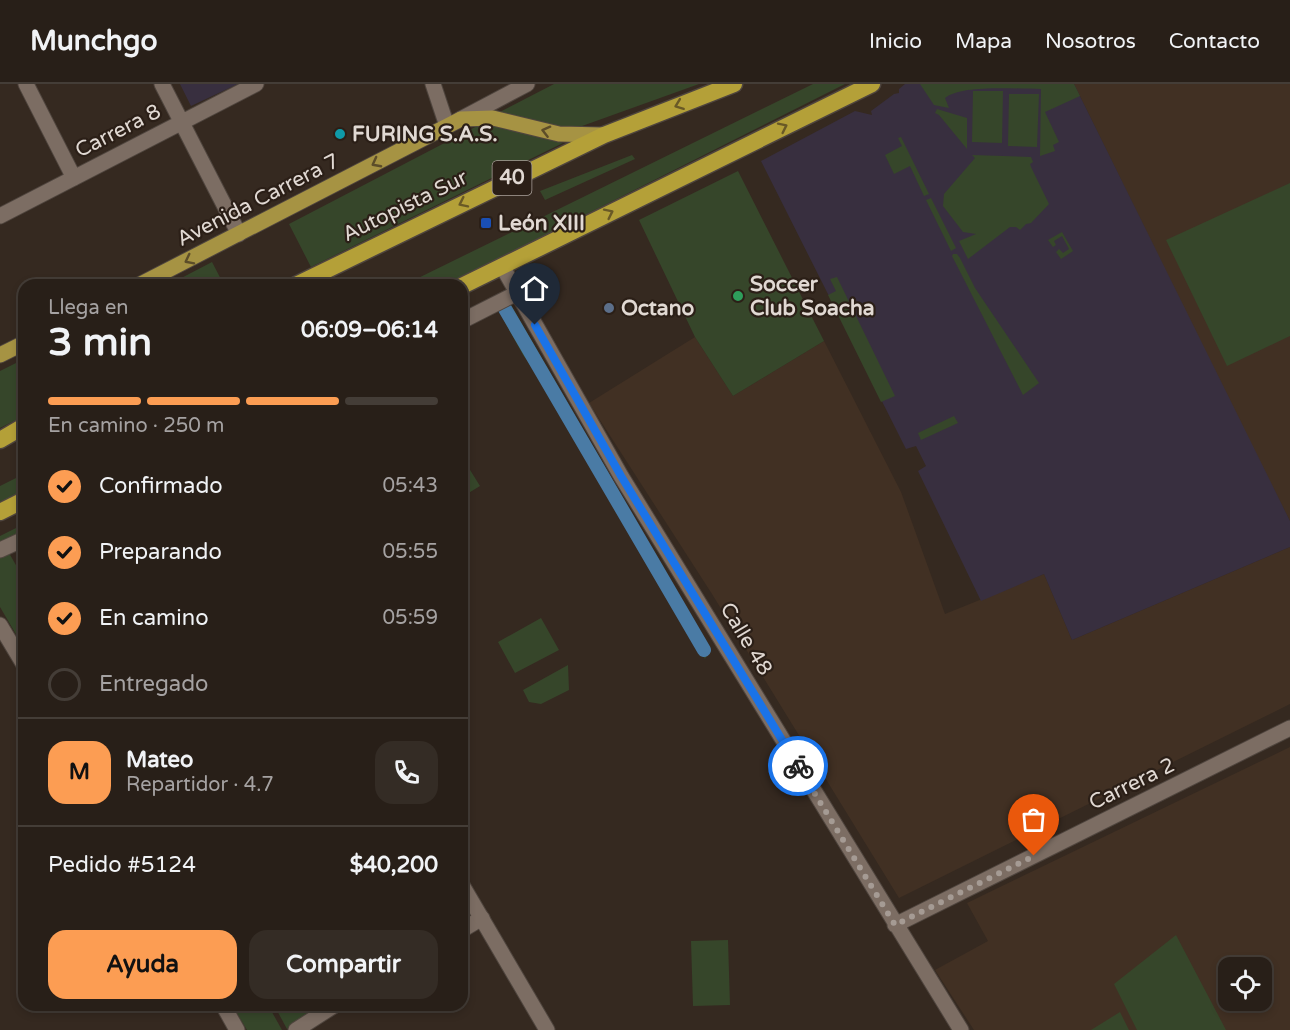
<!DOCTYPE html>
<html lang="es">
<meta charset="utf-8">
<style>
:root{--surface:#281f18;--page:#342c25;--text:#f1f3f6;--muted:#a5a2a2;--line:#443d37;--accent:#fc9d53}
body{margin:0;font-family:"Varela Round",sans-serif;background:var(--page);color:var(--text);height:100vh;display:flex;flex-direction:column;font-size:22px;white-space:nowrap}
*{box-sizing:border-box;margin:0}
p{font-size:20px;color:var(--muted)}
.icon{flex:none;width:33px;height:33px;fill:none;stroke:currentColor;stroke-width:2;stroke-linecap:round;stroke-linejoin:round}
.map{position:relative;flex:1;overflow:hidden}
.drawer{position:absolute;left:18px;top:195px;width:450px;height:732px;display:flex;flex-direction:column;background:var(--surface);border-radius:18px;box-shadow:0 3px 9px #0003,0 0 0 2px var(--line)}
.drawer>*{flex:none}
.controls{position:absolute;left:1218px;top:873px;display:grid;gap:12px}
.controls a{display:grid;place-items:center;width:54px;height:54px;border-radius:12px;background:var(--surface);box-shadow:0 3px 9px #0003,0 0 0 2px var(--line);font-size:30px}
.pin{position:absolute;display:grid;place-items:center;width:51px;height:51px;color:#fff;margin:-62px -26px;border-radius:50% 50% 50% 0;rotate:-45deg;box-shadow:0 0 6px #0007}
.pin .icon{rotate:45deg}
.courier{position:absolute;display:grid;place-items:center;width:60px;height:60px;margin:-30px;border:4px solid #1a73e8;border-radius:50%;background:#fff;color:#222;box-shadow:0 2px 8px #0007}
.summary em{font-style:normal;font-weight:700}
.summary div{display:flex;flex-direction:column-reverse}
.summary{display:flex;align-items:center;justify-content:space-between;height:102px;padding:0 30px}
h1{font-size:39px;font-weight:700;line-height:45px}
.bar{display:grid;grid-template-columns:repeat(4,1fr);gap:9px 6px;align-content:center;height:72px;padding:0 30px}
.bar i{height:8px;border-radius:4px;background:var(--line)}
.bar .selected{background:var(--accent)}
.bar p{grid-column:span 4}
.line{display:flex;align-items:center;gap:15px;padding:0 30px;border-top:2px solid var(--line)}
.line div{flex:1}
.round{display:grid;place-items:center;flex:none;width:63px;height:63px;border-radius:18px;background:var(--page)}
ol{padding:0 30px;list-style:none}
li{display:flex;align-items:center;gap:18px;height:66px}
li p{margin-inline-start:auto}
li .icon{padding:6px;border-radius:50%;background:var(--accent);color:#111;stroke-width:4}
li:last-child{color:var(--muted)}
li i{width:33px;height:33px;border:3px solid var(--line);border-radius:50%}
.button{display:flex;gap:12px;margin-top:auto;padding:12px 30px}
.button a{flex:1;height:69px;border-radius:18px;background:var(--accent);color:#111;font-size:24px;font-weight:700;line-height:69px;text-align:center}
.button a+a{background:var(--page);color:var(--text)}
header{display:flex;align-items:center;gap:36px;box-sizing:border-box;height:84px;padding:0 30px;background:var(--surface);border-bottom:2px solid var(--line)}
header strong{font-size:28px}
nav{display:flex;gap:33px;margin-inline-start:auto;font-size:21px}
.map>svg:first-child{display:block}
.built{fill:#413023;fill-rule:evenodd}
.education{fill:#382f3f}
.green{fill:#36462a}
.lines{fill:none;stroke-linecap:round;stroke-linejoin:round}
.canal{stroke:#4a7ba5;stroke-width:14}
.minor-casing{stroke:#4f453e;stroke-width:17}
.tertiary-casing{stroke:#4f453e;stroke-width:17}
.secondary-casing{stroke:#4f453e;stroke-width:17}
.primary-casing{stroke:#4f453e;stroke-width:17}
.trunk-casing{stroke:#4f453e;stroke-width:19}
.minor{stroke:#7c6d63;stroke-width:15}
.tertiary{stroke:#7c6d63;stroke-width:15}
.secondary{stroke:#7c6d63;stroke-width:15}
.primary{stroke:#a69343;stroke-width:15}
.trunk{stroke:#b4a038;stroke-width:16}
.oneway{stroke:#695926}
.oneway2{stroke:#5c4d29}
.done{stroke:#a59b94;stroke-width:6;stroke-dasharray:0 10.8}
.route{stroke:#1a73e8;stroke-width:8}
.culture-dot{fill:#0f9aa8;stroke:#2b1f17;stroke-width:2}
.transit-dot{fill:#1a4fb4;stroke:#2b1f17;stroke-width:2}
.leisure-dot{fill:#2e9e5b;stroke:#2b1f17;stroke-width:2}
.service-dot{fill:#5c6f8a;stroke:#2b1f17;stroke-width:2}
.labels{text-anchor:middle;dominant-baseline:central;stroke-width:4.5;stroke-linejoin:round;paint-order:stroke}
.shield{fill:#2b1f17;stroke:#aaa19b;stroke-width:1.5}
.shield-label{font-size:20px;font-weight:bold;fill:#e1d9d3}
.street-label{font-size:21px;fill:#e1d9d3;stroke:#2b1f17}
.poi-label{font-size:21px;font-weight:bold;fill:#e1d9d3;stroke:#2b1f17;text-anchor:start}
</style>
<header>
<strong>Munchgo</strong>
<nav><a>Inicio</a><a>Mapa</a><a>Nosotros</a><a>Contacto</a></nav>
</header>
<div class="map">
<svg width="1290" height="946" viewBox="0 0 1290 946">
<rect width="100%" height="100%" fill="#352920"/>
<path class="built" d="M1074 0H1290V437L1251 361Z
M695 253 733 312 824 257 901 408 945 530 1044 490 1072 556 1290 463V620L899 814 712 510 589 319Z
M1290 663V946H974L935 886 988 857 967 819ZM1228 884H1262V916H1228Z"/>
<path class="education" d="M180 0H238L191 22Z
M905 0H1074L1290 437V463L1072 556 1044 490 981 517 918 387 926 382 916 362 906 365 761 77 855 27 872 31 871 27 894 10 899 9V5Z"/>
<path class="green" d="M554 0H699L571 46 494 31Z
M813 0H845L446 201H404Z
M920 0H1074L1080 12 1045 28 1059 58 1053 61 1055 67 1040 72 1041 5C1018 5 961 0 945 14L949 24 934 21Z
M973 7H1003L1002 59 972 58Z
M1009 10H1039L1037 63 1008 62Z
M937 25 967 34V65L939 31 935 29Z
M481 40 498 41 563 59 311 183 289 140Z
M901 53 929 110 924 112 910 82 894 90 885 71 902 62 898 54Z
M632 71 635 75 545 116 540 107Z
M972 71 1031 73 1033 78 1030 80 1031 83 1049 120 1031 139 1026 140 1020 146 1016 143H1010L968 175 959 157 976 150 963 148 943 122 944 110 975 74Z
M738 87 824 257 733 312 695 253 639 136Z
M1290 99V252L1227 282 1166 156Z
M931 114 956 164 951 167 926 116Z
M1062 148 1073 167 1061 175 1056 168 1059 165 1063 169 1069 165 1062 152 1054 157 1056 161 1053 163 1048 156Z
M953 170H957L960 174 975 204 1039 299 1023 311 952 172Z
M212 178 224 201H168Z
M837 193 895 312 881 318 828 211 836 207 830 195Z
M507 214 710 565 705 575 641 464 534 286 523 271 495 220Z
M24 275V332L0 344V287Z
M954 332 958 339 921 356 918 349Z
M462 373 480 402 462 413Z
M24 390V407L0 419V402Z
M24 440V450L0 461V452Z
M9 469 24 495V564L0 523V474Z
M541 534 559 566 515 589 498 558Z
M568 581 569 606 541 620 529 618 523 606Z
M1176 851 1226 946H1137L1114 900Z
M728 856 730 921 693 922 691 857Z
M232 921H268L282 946H247Z
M274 921H303L310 932 287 945Z
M1120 928 1129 946H1091Z"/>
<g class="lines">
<path class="canal" d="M501 218 704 566"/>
<g class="minor-casing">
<path id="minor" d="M26 0 74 94
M162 0 239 150
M433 0 447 42
M0 132 256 0
M502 182 621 392 961 946
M462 237 517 209
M0 466 24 455
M0 541 24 581
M895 841 1290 644
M462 846 482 834
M223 921 237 946
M296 946 335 921"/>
</g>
<g class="tertiary-casing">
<path id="tertiary" d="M461 35 527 0"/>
</g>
<g class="secondary-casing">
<path id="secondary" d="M462 801 547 946"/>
</g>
<g class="primary-casing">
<path id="primary" d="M139 201 461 35 493 34 559 50 603 51
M0 271 24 259"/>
</g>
<g class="trunk-casing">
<path id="trunk" d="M296 201 604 51 734 0
M462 202 872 0
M0 356 24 342
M0 428 24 416"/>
</g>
<use href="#minor" class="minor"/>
<use href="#tertiary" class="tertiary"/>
<use href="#secondary" class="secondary"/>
<use href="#primary" class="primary"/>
<use href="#trunk" class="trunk"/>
</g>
<defs><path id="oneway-chevron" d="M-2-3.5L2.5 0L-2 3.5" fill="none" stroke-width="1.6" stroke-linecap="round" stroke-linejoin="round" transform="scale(1.5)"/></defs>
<g class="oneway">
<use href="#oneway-chevron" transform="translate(679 21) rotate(159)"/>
<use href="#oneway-chevron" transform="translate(783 43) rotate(-26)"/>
<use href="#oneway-chevron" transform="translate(463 119) rotate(154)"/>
<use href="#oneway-chevron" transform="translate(609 129) rotate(-26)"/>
</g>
<g class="oneway2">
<use href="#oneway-chevron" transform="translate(546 47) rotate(-166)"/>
<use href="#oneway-chevron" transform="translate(376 79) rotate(152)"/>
<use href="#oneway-chevron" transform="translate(189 176) rotate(153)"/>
</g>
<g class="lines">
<path class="done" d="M798 682 895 841 1034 772"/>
<path class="route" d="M535 241 621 392 798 682"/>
</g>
<circle class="culture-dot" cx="340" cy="50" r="6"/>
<rect class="transit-dot" x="480" y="133" width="12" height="12" rx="3"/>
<circle class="leisure-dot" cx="738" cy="212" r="6"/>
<circle class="service-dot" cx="609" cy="224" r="6"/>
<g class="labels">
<rect class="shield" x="492.5" y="77" width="39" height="34" rx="4.5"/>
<g class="shield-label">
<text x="512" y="94">40</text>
</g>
<g class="street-label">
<text transform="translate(118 47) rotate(-27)">Carrera 8</text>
<text transform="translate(258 116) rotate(-27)">Avenida Carrera 7</text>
<text transform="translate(405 122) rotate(-26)">Autopista Sur</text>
<text transform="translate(746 555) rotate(59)">Calle 48</text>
<text transform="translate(1132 700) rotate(-26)">Carrera 2</text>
</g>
<g class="poi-label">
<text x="352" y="50">FURING S.A.S.</text>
<text x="498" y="139">León XIII</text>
<text x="750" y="200">Soccer<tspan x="750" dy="24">Club Soacha</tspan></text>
<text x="621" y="224">Octano</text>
</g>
</g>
</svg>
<div class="controls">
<a><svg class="icon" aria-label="locate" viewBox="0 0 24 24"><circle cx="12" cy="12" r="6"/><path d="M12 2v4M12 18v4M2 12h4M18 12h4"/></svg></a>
</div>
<div class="pin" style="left:1034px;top:772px;background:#ea580c"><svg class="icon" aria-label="bag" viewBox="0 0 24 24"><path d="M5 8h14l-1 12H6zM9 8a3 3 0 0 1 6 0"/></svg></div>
<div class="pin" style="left:535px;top:241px;background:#1f2937"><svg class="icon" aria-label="home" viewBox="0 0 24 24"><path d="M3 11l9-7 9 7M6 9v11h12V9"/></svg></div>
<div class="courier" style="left:798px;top:682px"><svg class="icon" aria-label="bike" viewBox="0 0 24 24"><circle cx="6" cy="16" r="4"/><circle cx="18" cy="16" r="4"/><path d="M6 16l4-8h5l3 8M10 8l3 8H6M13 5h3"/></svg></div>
<section class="drawer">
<div class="summary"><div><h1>3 min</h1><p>Llega en</p></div><em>06:09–06:14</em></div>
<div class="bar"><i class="selected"></i><i class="selected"></i><i class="selected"></i><i></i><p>En camino · 250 m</p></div>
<ol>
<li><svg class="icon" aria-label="check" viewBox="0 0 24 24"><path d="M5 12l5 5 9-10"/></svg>Confirmado<p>05:43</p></li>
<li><svg class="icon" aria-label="check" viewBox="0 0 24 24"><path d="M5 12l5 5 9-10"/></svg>Preparando<p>05:55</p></li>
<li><svg class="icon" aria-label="check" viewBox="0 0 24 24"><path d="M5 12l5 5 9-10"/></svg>En camino<p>05:59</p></li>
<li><i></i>Entregado</li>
</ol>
<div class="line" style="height:108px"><b class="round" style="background:var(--accent);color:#111">M</b><div><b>Mateo</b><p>Repartidor · 4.7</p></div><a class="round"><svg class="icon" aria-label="phone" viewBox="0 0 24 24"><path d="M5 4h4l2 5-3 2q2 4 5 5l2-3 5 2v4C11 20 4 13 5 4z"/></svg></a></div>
<div class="line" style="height:78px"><div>Pedido #5124</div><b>$40,200</b></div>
<div class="button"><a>Ayuda</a><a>Compartir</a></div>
</section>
</div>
